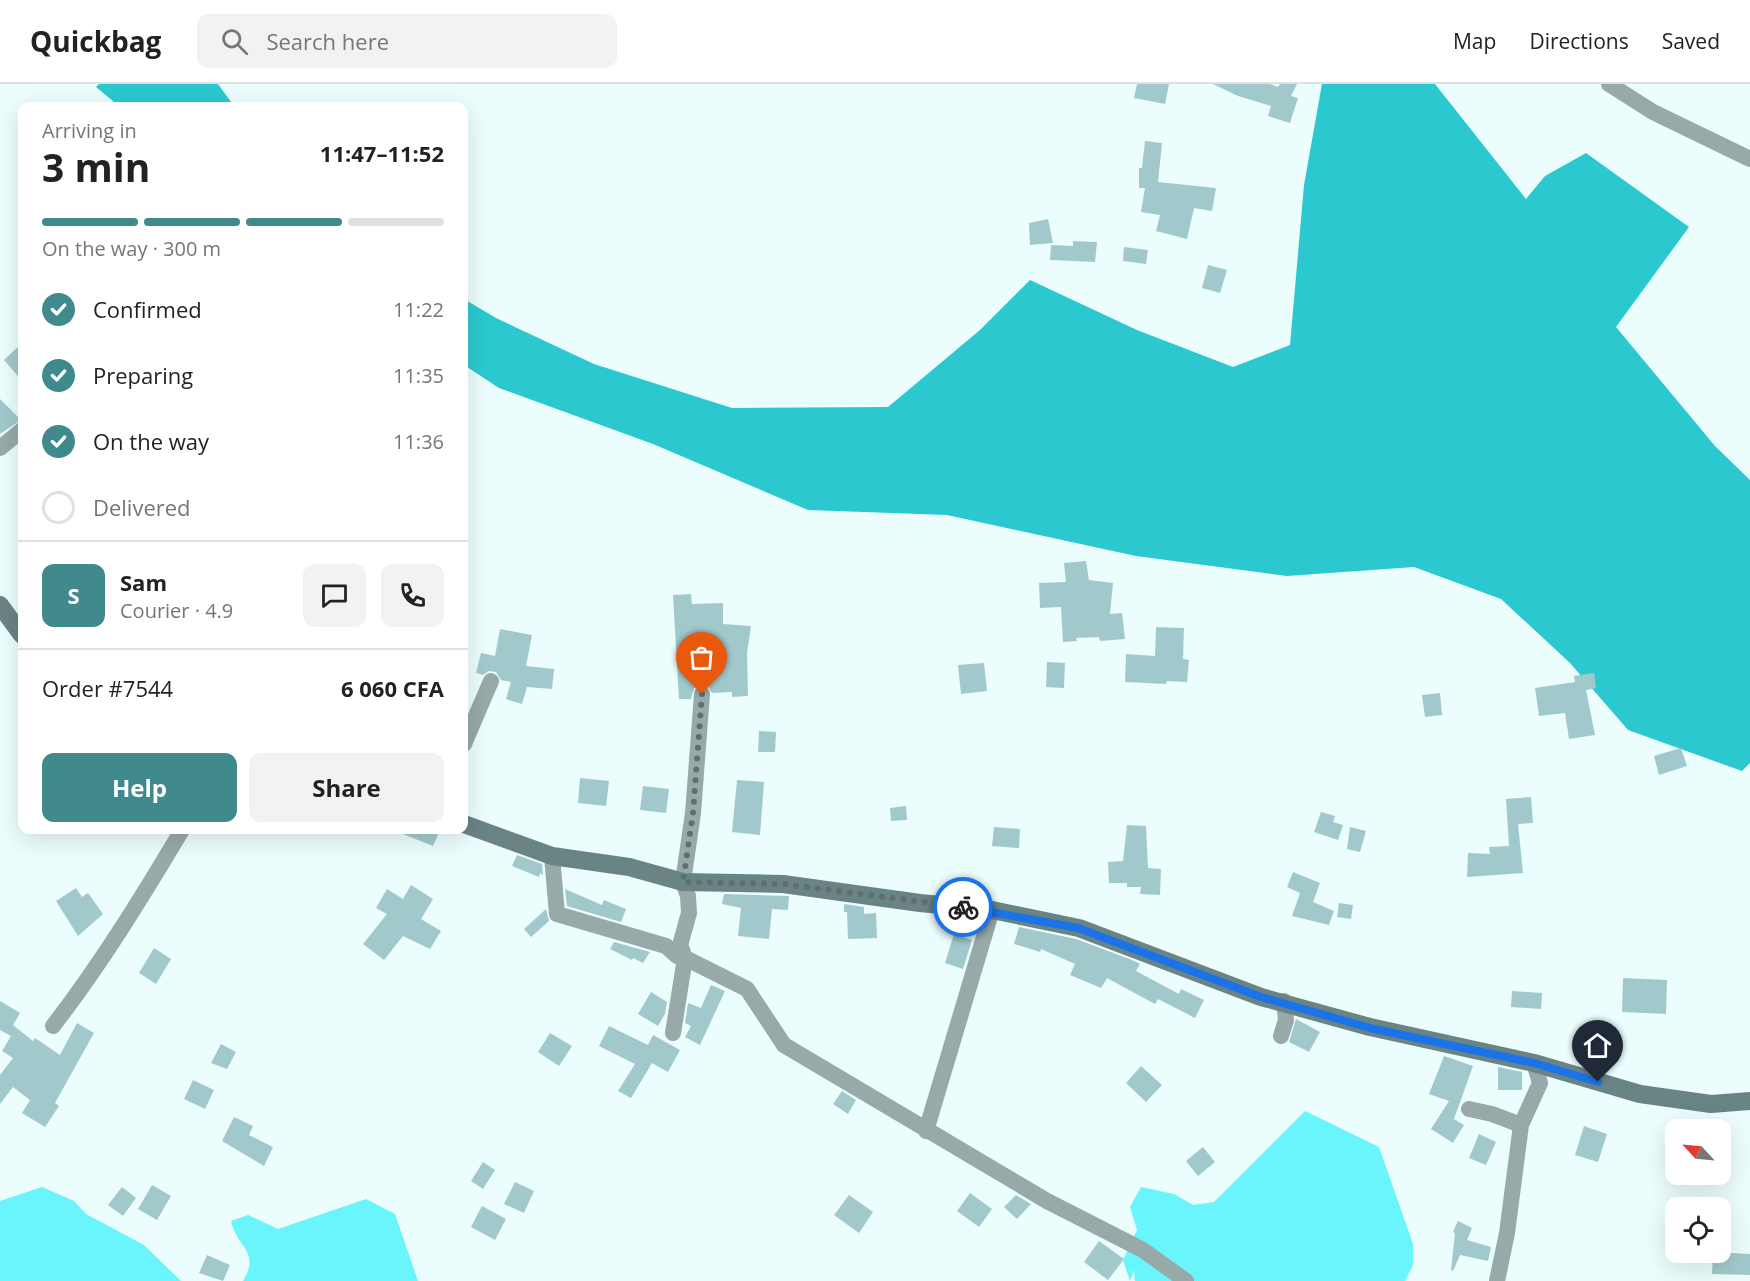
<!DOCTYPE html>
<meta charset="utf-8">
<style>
:root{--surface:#fff;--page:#f2f2f2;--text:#222;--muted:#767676;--line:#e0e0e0;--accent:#40898c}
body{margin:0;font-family:"Open Sans",sans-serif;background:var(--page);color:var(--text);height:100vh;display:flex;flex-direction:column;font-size:22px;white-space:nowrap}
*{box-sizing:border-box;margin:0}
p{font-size:20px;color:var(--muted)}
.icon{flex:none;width:33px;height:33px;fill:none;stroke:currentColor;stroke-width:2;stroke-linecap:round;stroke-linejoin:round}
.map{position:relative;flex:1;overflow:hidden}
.sheet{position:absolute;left:18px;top:18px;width:450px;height:732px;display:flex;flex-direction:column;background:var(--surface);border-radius:12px;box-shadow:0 6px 24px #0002}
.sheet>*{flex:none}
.needle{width:39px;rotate:296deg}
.fabs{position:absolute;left:1665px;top:1035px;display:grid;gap:12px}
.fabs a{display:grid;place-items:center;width:66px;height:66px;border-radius:12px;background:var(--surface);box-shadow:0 6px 24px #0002;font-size:30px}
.pin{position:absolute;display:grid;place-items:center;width:51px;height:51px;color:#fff;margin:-62px -26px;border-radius:50% 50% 50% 0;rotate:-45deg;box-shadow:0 0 6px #0007}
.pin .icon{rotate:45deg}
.courier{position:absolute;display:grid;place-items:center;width:60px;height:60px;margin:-30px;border:4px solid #1a73e8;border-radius:50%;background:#fff;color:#222;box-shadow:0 2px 8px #0007}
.headline em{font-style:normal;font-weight:700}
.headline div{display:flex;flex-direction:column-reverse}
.headline{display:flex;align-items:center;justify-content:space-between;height:102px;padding:0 24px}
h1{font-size:39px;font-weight:700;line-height:45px}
.bar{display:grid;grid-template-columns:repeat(4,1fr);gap:9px 6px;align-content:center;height:72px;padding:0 24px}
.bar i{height:8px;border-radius:4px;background:var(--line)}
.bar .selected{background:var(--accent)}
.bar p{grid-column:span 4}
.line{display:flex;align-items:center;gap:15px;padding:0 24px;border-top:2px solid var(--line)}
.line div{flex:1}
.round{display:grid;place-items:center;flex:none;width:63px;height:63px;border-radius:12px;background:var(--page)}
ol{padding:0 24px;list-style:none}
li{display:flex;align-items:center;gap:18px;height:66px}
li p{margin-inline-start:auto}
li .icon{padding:6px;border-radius:50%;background:var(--accent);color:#fff;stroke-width:4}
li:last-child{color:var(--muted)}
li i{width:33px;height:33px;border:3px solid var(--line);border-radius:50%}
.cta{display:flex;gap:12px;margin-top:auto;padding:12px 24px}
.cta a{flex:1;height:69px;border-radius:12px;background:var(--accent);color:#fff;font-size:24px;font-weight:700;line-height:69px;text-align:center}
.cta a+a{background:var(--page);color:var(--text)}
header{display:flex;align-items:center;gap:36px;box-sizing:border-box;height:84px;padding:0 30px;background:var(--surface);border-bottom:2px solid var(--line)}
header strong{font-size:28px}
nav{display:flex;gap:33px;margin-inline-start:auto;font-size:21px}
.search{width:420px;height:54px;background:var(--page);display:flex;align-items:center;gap:15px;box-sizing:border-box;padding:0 21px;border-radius:12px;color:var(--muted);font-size:22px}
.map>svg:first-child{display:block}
.green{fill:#69f5fb}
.forest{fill:#2bc9cf}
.building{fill:#a1c9cb}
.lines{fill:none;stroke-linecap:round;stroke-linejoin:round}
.street{stroke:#98a9aa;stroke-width:16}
.secondary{stroke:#6a8384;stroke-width:18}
.done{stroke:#5f6f70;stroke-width:6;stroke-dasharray:0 10.8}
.route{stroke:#1a73e8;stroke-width:8}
</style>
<header>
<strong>Quickbag</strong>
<div class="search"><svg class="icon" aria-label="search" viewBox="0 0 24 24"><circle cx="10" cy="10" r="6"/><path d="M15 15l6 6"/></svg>Search here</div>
<nav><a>Map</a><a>Directions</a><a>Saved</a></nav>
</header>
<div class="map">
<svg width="1750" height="1197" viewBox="0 0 1750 1197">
<rect width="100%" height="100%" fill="#ecfdfd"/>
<path class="green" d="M1305 1027 1379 1063 1413 1160V1181L1405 1197H1135L1134 1186 1130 1197 1123 1176 1137 1146 1130 1123 1141 1103 1174 1110 1193 1121 1214 1118Z
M42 1103 74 1117 86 1130 144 1161 181 1197H0V1117Z
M366 1115 395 1130 418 1197H243C261 1167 237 1164 231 1137L248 1131 278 1145Z"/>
<path class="forest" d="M99 0H218L234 22H119L96 3Z
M1322 0H1435L1526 115 1545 92 1586 69 1689 143 1616 243 1715 362 1750 396V679L1742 687 1628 646 1570 579 1501 515 1414 483 1287 492 1136 472 947 431 808 426 653 360 499 304 464 281V215L496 234 594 280 732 324 888 323 980 246 1030 196 1137 246 1233 283 1290 261 1304 101Z"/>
<path class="building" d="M1137 0H1169L1165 20 1134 14Z
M1213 0H1270L1278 3 1280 0H1297L1291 12 1298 14 1290 39 1268 32 1271 22 1238 12Z
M1145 57 1162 59 1158 98 1216 104 1212 127 1194 124 1187 155 1156 147 1160 131 1141 128 1145 104H1139V84H1142Z
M1048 135 1053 159 1030 161 1029 139Z
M1073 157 1097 158 1095 178 1050 176 1051 161 1073 162Z
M1124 163 1148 166 1146 180 1123 177Z
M1208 181 1227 186 1220 209 1202 204Z
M22 259V297L4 276Z
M0 315 21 336 0 350Z
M1086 477 1089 496 1113 499 1110 530 1122 529 1125 555 1100 557 1099 553 1076 554 1077 557 1063 558 1061 523 1040 524 1039 499 1066 498 1064 479Z
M691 510 692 520 723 519V540L751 542 747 569 748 612 732 613V608L712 609 708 602 702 600 694 604 691 615H679L673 511Z
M1156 543 1184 544 1183 575 1189 576 1187 598 1167 597 1166 600 1125 598 1126 570 1155 572Z
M500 545 532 551 526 582 554 585 552 605 527 603 522 620 506 615 511 598 501 596 496 588 489 587 483 591 476 589 481 569 495 572Z
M1047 578 1065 579 1064 604 1046 603Z
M984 579 987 607 961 610 958 581Z
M1594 589 1596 604 1586 606 1595 651 1569 655 1565 629 1539 632 1535 604 1575 598 1574 592Z
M1440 609 1442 631 1425 633 1422 611Z
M759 647 776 648 775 668H758Z
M1681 664 1687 682 1659 691 1654 672Z
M580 694 609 697 606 722 578 719Z
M737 696 764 698 760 751 732 748Z
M643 702 669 705 666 729 640 726Z
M1531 713 1533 739 1518 740 1523 789 1467 793 1468 769 1490 770 1489 763 1509 762 1506 715Z
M906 722 907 736 891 737 890 724Z
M1321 728 1335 732 1333 738 1343 741 1338 756 1314 748Z
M1127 741 1146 742 1148 784 1161 785 1160 811 1140 810 1141 803H1127V799H1109L1108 778 1123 777Z
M994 743 1020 745 1019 764 992 762Z
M1350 743 1366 747 1360 768 1347 765Z
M393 746H440L433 762Z
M517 771 542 780 543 791 540 789 539 793 512 782Z
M1293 788 1320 799 1313 818 1334 827 1329 841 1292 832 1300 809 1287 803Z
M411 801 433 815 421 835 441 847 430 865 403 852 384 876 363 860 387 830 376 824 387 805 403 815Z
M76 804 82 813 88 809 103 830 78 852 56 817Z
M565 805 602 821 604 816 626 825 621 838 567 822Z
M724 810 789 812 788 826 772 825 769 855 738 852 741 824 722 820Z
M1339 819 1353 821 1351 835 1337 833Z
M844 820 864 823V830L876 829 877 854 848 855 847 828H844Z
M546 825 549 837 531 853 524 845Z
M1019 843 1076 855 1132 876 1140 880 1136 887 1179 910 1181 905 1204 916 1195 934 1158 915 1155 920 1107 894 1101 904 1070 891 1075 880 1041 865 1040 868 1014 860Z
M954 850 972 856 963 885 945 879Z
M614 858 650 868 643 879 633 874 632 876 610 865Z
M154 864 171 875 156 900 139 889Z
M1623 894 1667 896 1666 930 1622 928Z
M711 901 725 907 700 961 685 953 691 942 685 939 688 919 701 924Z
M1512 907 1542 909 1541 925 1511 923Z
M651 908 667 918 665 930 658 942 638 930Z
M0 917 20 929 13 941 33 957 35 954 60 971 77 939 94 949 55 1019 59 1022 45 1043 22 1029 30 1016 13 1003 0 1020V991L13 974 2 967 11 952 0 946Z
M1296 935 1320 948 1309 968 1289 958Z
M609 942 648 961 653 951 680 966 668 988 652 979 631 1014 618 1007 635 980 599 962Z
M550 949 572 962 559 982 538 968Z
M221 960 236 968 227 985 211 979Z
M1444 972 1473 982 1454 1035 1464 1041 1453 1059 1431 1045 1449 1017 1429 1010Z
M1141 982 1162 1001 1146 1018 1126 999Z
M1498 983 1522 988V1006H1498Z
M193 996 214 1006 205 1025 184 1015Z
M842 1007 856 1016 848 1030 833 1020Z
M234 1033 253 1042 249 1051 273 1063 264 1082 222 1057Z
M1584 1042 1607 1050 1598 1078 1575 1071Z
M1479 1050 1496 1058 1486 1081 1469 1074Z
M1203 1063 1215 1078 1198 1092 1186 1077Z
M483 1078 495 1086 483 1105 471 1097Z
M515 1098 534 1107 524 1129 504 1120Z
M152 1101 171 1112 157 1136 138 1125Z
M122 1103 136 1114 123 1132 108 1121Z
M970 1109 992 1125 979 1143 957 1127Z
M849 1111 873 1128 859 1149 834 1131Z
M1016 1111 1031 1120 1017 1135 1004 1123Z
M482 1122 506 1135 495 1156 471 1143Z
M1458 1137 1472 1144 1467 1156 1491 1163 1488 1177 1460 1171 1453 1187 1451 1186 1455 1149 1453 1148Z
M1099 1157 1124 1175 1108 1196 1084 1178Z
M1713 1168 1750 1170V1191L1712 1190Z
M207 1171 230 1181 223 1197 199 1189Z"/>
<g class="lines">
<path class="street" d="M1609 0 1653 28 1750 75
M0 364 22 346
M464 660 491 597
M552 772 557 830 666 862 677 872
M685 874 747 905 784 961 1047 1117 1143 1166 1186 1197
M53 942C101 880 142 813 182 746
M673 949 685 874 681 863 677 872 689 829 688 812 683 798 693 729 702 610
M1281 952 1286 936 1284 917
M1469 1025 1492 1030 1521 1041
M926 1047 992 826
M1497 1197 1507 1149 1521 1041 1540 999 1534 979"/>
<path class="secondary" d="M0 521 22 551
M464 740 552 772 629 783 683 798 783 800 920 819 992 826 1079 844 1261 913 1370 943 1534 979 1640 1010 1711 1020 1750 1017"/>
</g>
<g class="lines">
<path class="done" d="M702 610 693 729 683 798 783 800 963 823"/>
<path class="route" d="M963 823 1078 844 1261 913 1370 944 1534 979 1598 998"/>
</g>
</svg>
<div class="fabs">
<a><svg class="needle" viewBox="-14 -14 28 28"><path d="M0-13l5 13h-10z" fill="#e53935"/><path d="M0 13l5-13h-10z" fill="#767676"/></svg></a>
<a><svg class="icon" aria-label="locate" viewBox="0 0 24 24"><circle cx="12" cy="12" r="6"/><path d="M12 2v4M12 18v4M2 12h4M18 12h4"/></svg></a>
</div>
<div class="pin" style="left:702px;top:610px;background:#ea580c"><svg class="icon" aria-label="bag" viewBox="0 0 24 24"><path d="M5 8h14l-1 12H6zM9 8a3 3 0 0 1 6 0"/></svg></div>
<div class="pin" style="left:1598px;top:998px;background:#1f2937"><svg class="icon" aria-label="home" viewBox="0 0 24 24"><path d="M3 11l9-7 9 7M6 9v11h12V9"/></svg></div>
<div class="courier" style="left:963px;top:823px"><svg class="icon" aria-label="bike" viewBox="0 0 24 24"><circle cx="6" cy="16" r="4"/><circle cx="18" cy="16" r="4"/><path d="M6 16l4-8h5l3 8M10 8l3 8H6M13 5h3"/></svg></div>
<section class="sheet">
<div class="headline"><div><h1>3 min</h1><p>Arriving in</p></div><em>11:47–11:52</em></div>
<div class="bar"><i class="selected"></i><i class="selected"></i><i class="selected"></i><i></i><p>On the way · 300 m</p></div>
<ol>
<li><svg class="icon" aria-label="check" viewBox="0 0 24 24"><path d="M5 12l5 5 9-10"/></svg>Confirmed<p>11:22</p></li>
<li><svg class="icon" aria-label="check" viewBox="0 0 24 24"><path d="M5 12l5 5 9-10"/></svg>Preparing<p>11:35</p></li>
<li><svg class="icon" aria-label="check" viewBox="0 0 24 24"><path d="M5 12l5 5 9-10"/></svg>On the way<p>11:36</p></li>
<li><i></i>Delivered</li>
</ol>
<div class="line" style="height:108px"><b class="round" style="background:var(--accent);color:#fff">S</b><div><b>Sam</b><p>Courier · 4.9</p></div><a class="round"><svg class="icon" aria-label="chat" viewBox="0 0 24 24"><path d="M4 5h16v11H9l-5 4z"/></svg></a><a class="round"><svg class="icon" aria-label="phone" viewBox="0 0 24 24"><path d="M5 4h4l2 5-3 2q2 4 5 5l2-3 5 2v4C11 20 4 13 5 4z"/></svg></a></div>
<div class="line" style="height:78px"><div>Order #7544</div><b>6 060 CFA</b></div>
<div class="cta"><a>Help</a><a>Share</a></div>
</section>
</div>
